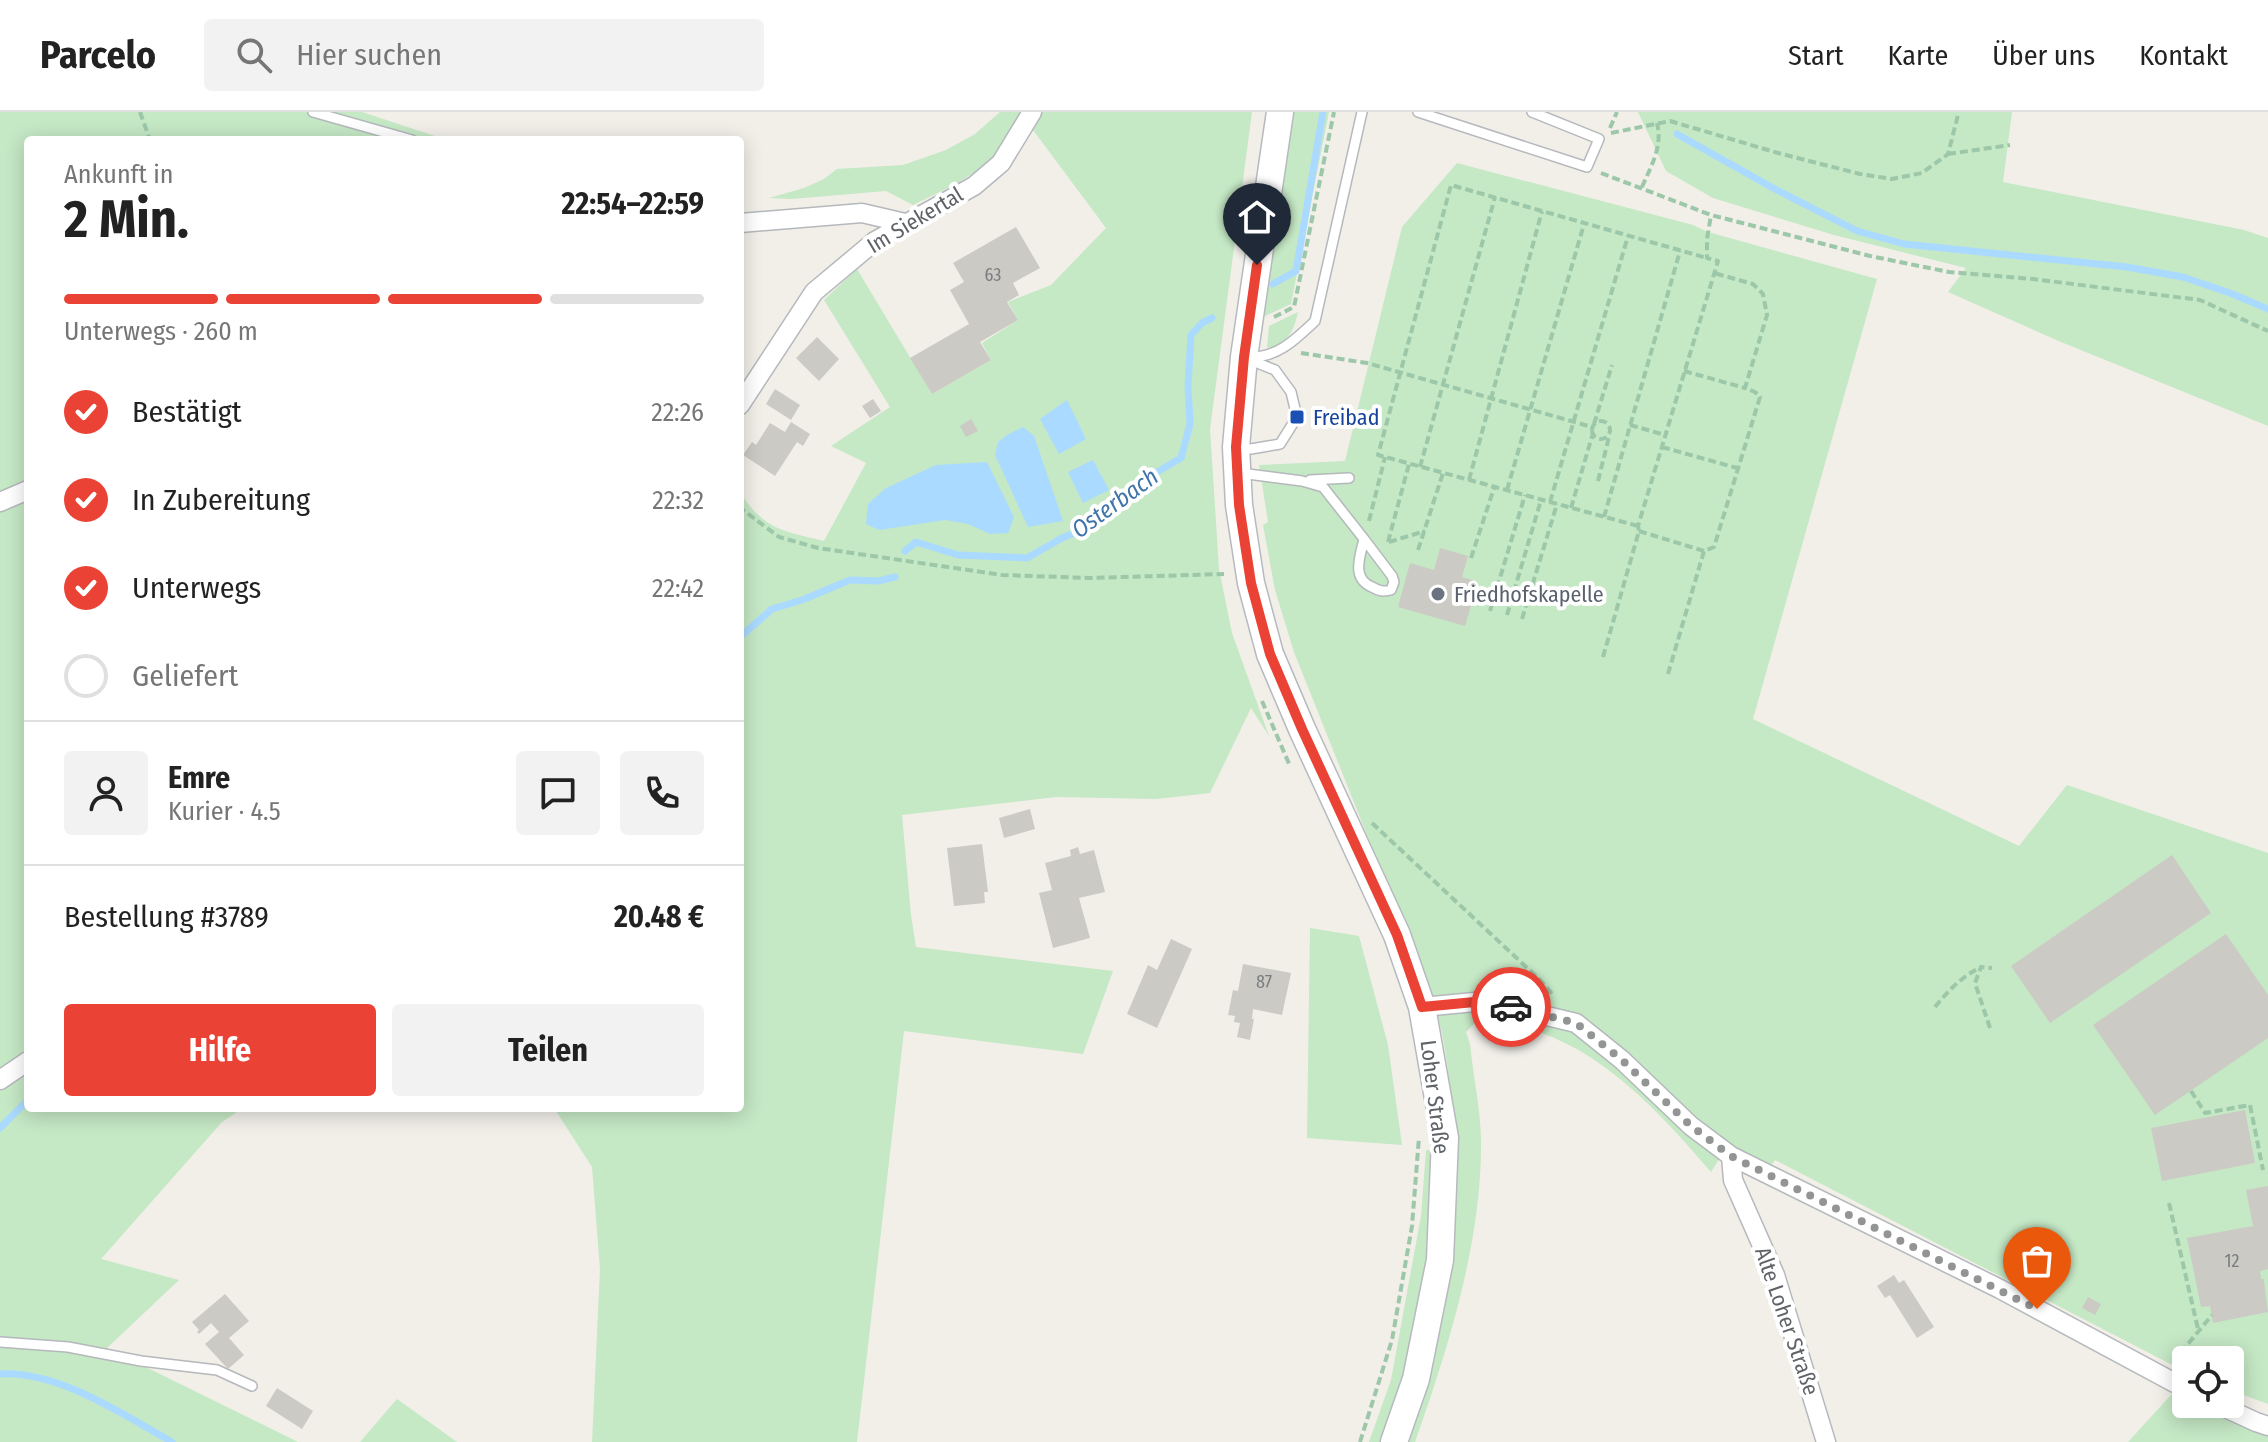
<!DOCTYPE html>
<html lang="de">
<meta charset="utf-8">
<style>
:root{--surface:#fff;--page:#f2f2f2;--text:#222;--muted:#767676;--line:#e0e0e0;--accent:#ea4335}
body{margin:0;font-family:"Fira Sans Condensed",sans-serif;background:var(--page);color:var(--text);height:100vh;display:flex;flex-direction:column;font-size:30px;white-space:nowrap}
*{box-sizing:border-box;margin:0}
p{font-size:26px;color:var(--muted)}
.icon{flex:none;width:44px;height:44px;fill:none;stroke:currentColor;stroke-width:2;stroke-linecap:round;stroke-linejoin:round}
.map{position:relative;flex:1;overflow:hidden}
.side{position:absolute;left:24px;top:24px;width:720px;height:976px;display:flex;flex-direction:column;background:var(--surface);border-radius:8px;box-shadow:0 4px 20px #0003}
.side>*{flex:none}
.controls{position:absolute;left:2172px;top:1234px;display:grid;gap:16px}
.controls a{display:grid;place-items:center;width:72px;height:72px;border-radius:8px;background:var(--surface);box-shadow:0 4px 20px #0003;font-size:40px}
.pin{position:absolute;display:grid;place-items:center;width:68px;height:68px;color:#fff;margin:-82px -34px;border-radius:50% 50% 50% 0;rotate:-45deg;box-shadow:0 0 8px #0007}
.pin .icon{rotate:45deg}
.courier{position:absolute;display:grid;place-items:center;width:80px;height:80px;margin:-40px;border:6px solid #ea4335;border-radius:50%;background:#fff;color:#222;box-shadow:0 2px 10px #0007}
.head em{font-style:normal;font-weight:700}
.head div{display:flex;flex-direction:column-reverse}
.head{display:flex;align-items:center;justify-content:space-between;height:136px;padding:0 40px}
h1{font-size:52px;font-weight:700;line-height:60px}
.bar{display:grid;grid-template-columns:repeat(4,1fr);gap:12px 8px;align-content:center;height:96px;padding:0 40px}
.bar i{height:10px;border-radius:6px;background:var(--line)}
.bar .selected{background:var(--accent)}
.bar p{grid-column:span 4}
.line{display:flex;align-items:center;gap:20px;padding:0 40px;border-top:2px solid var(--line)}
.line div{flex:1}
.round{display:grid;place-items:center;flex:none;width:84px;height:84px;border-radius:8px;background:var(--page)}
ol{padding:0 40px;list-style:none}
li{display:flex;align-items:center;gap:24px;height:88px}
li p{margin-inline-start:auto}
li .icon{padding:8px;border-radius:50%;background:var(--accent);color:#fff;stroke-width:4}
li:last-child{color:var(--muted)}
li i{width:44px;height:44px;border:4px solid var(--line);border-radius:50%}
.primary-button{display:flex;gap:16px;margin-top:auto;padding:16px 40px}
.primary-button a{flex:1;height:92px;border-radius:8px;background:var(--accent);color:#fff;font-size:32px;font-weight:700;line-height:92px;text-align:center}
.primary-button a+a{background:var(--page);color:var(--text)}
header{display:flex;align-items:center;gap:48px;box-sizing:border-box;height:112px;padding:0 40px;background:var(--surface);border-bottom:2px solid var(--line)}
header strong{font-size:38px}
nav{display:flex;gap:44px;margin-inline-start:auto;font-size:28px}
.search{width:560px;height:72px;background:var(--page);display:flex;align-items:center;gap:20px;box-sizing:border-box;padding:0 28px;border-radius:8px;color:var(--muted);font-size:30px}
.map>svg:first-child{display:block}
.green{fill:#c5e8c5}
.water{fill:#aadaff}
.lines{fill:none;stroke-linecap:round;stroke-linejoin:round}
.stream{stroke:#aadaff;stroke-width:7}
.building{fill:#cccac5}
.lane-casing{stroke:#b5b8bc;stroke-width:12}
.street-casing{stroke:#b5b8bc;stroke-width:21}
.secondary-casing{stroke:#b6babf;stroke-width:29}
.path{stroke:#9cc7a9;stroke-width:4;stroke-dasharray:8 4;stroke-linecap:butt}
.lane{stroke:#fff;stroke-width:9}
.street{stroke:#fff;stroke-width:18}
.secondary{stroke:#fff;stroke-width:26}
.done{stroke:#929495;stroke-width:8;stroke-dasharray:0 14.4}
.route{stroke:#ea4335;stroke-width:10}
.transit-dot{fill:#1a4fb4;stroke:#fff;stroke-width:3}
.worship-dot{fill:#6b7280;stroke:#fff;stroke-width:3}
.labels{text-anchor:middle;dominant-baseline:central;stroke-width:8;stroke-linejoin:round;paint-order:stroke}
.number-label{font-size:18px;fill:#7a7d7f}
.street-label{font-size:22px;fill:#5f6368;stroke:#fff}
.transit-label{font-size:22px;fill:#164399;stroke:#fff;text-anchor:start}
.worship-label{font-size:22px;fill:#5b616d;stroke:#fff;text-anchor:start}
.water-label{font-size:24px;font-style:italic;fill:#4174aa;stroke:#fff}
</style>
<header>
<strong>Parcelo</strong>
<div class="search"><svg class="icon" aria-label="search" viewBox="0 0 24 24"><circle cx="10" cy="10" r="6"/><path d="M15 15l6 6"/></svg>Hier suchen</div>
<nav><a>Start</a><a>Karte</a><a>Über uns</a><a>Kontakt</a></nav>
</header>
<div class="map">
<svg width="2268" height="1330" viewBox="0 0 2268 1330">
<rect width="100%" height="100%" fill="#f1efe8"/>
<path class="green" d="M0 0H362L447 28H28V996H243L222 1010 101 1147 179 1168 107 1236 298 1330H0Z
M1000 0H1252L1210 317 1219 457 1232 521 1269 624 1251 596 1210 681 1156 687 1056 685 902 703 911 803 916 835 1113 859 1083 942 904 919 857 1330H592L600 1157 592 1055 554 996H740V380C764 418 783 419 824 429L866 351 831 334 890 295 824 188 857 157 932 282 991 248 982 231 1018 208 1008 190 1051 173 1106 116 1033 18 1014 21 995 47 956 72 913 93 886 79 791 87 769 86 804 76 824 67 837 57 903 53 946 38 975 22Z
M1291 0H1329L1291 192 1263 205Z
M1638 0H2012L2003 70 2244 118 2268 126V314L2061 230 1948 180 1966 156 1834 123 1713 86 1666 59Z
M1457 51 1693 113 1708 120 1877 167 1753 607 2019 734 2067 673 2268 741V1292L2230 1278V1248H2186V1260L1775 1048 1769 1056 1728 1033 1711 1060C1649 988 1579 911 1477 909L1466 920 1470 932C1473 964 1481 998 1481 1030 1482 1129 1448 1237 1415 1330H1369L1391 1268 1421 1104 1426 1038 1454 1037C1450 973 1448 910 1418 851L1294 540 1275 478 1263 413 1268 410 1259 353 1345 349 1402 115Z
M1298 200C1294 218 1289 229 1271 237L1267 235 1269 214Z
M1310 816 1359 824 1388 933 1402 1033 1307 1026Z
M2171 1283 2186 1289V1292H2193L2268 1324V1330H2128Z
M397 1287 457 1330H360Z"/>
<path class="water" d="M1067 288 1086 327 1059 342 1040 307Z
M1023 315 1034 324 1063 409 1028 415 995 343 998 330 1007 323Z
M1093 348 1109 378 1083 391 1068 360Z
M987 350 1014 405 1008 421 990 422 968 412 945 408 879 418 866 412 868 392 886 376 936 353Z"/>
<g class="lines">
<path class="stream" d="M1677 22 1773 76 1857 119 1904 132 2127 155 2183 165 2230 181 2268 197
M1273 172 1296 159 1323 0
M905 439 916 430 958 443 1027 446 1062 426 1090 415 1116 396 1128 377 1181 346 1190 312 1188 274 1191 223 1202 211 1212 206
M740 525 772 497 802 488 850 468 878 469 895 465
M0 1016 28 988
M0 1262C59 1259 122 1302 172 1330"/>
</g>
<path class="building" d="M1016 115 1040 156 1013 171 1019 183 1007 190 1018 208 980 230 991 248 932 282 910 246 969 212 950 178 964 170 953 151Z
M817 225 839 247 819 269 796 246Z
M775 277 800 293 791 308 766 292Z
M873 287 881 299 870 306 862 294Z
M971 307 978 319 966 325 960 314Z
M791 310 810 322 803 334 797 330 775 364 743 343 752 330 756 333 770 311 785 320Z
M1440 436 1468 444 1462 465 1478 470 1465 514 1398 495 1410 451 1434 458Z
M1030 697 1035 717 1004 726 999 706Z
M982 732 988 780H984L985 791 954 794 947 736Z
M1078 735 1080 742 1094 738 1105 780 1079 786 1090 826 1053 836 1039 781 1052 778 1045 751 1071 744 1070 738Z
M2172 743 2211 801 2050 911 2011 854Z
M2226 822 2268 883V926L2155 1003 2093 913Z
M1171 827 1192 837 1157 916 1127 902 1148 853 1157 858Z
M1243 852 1291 861 1282 903 1253 897 1252 907H1254L1250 928 1237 925 1240 911 1234 910 1235 904 1228 903 1233 878 1238 879Z
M2245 998 2255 1051 2162 1069 2151 1016Z
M2268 1074V1157L2260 1159 2261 1167H2264V1169L2268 1200 2213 1211 2210 1194 2201 1195 2187 1126 2253 1114 2246 1078Z
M1894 1163 1899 1171 1904 1168 1934 1215 1917 1226 1890 1183 1885 1186 1877 1174Z
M225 1182 249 1209 229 1226 244 1243 228 1257 205 1232 219 1220 211 1211 199 1222 197 1220 199 1218 192 1210Z
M2088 1185 2101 1192 2095 1203 2082 1196Z
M277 1276 313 1299 302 1317 266 1294Z"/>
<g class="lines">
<g class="lane-casing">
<path id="lane" d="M313 0 412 28
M1418 0 1587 55 1599 27 1532 0
M1247 245C1276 247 1295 228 1315 209L1362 0
M1239 336 1251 337 1280 332 1297 305 1291 280 1275 258 1250 248
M1240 361 1302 369 1323 375 1364 427C1360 445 1351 466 1372 475 1379 479 1383 480 1391 478L1394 470 1392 464 1364 427
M1310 368 1349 366
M0 1230 68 1235 141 1249 217 1258 252 1274"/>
</g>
<g class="street-casing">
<path id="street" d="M740 111 862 101 905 111
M740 293 814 180 875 129 974 74 1001 51 1032 0
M0 390 28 378
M1422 895 1485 889 1576 911 1622 948 1691 1014 1731 1044 2000 1177 2186 1277
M0 968 28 949
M1731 1044 1733 1068 1775 1163 1826 1330
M2217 1292 2256 1310 2268 1314"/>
</g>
<g class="secondary-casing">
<path id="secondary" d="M1280 0 1244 245 1236 335 1239 393 1251 471 1270 542 1302 617 1397 823 1422 895 1445 1026 1440 1148 1416 1267 1394 1330"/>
</g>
<path class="path" d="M140 0 150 28
M1610 16 1617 0
M1611 21 1670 9 1778 41 1860 62 1892 67 1922 61 1948 42 1958 3
M1948 42 2010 33
M1601 61 1711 103 1870 144 1949 160 2033 167 2200 188 2268 219
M1642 75C1651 54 1663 35 1657 11
M1274 205 1294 195 1334 0
M1301 241 1367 251 1592 315
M1684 259 1745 276
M1592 318a9 9 0 1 1 18 0a9 9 0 1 1-18 0Z
M1594 312 1612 253
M1630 313 1665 323
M1662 335 1737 356
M1420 355 1495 85
M1469 368 1542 99
M1598 369 1609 325
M1507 378 1584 112
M1550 390 1628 124
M740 393 743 398 779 425 818 436 1002 463 1090 466 1224 462
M1571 396 1593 321
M1604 405 1680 139
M1369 409 1385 345
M1638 414 1378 343 1451 73 1707 146
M1639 419 1704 439
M1388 430 1409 352
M1389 430 1425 419
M1418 438 1443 361
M1471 446 1494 376
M1490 499 1525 383
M1507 503 1541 388
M1522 507 1557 392
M1603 545 1639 419 1638 414 1718 149 1707 146V127L1711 103
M1668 562 1704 439 1714 435 1760 285 1755 280 1745 276 1767 203 1763 182 1753 172 1714 161
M1262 589 1290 654
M1372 711 1538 866 1554 884
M1935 895C1949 878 1961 865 1981 855
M1990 916 1975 871 1981 855 1992 856
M2191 979 2205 1001 2250 993 2263 1058
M2169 1091 2198 1217
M2173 1250 2212 1203
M1360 1330 1392 1228 1412 1114 1419 1025"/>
<use href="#lane" class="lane"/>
<use href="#street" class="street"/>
<use href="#secondary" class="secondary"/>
</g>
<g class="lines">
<path class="done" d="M1511 895 1576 911 1622 948 1691 1014 1731 1044 2037 1197"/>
<path class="route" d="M1257 153 1244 245 1236 335 1239 393 1251 471 1270 542 1302 617 1397 823 1422 895 1485 889 1511 895"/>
</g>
<rect class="transit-dot" x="1289" y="297" width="16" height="16" rx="4"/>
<circle class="worship-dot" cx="1438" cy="482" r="8"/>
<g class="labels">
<g class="number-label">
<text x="993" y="163">63</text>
<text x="1264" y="870">87</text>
<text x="2232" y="1149">12</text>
</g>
<g class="street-label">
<text transform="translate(915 108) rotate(-31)">Im Siekertal</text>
<text transform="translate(1435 985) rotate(83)">Loher Straße</text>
<text transform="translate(1787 1209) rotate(71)">Alte Loher Straße</text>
</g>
<g class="transit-label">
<text x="1313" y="305">Freibad</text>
</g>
<g class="worship-label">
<text x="1454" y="482">Friedhofskapelle</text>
</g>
<g class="water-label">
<text transform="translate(1115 391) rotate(-36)">Osterbach</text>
</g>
</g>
</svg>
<div class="controls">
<a><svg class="icon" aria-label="locate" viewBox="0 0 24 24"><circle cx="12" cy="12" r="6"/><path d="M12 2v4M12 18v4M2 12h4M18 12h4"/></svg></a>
</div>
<div class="pin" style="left:2037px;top:1197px;background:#ea580c"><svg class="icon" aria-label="bag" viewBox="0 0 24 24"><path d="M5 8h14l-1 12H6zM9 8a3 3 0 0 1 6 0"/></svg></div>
<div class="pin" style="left:1257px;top:153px;background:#1f2937"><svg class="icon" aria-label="home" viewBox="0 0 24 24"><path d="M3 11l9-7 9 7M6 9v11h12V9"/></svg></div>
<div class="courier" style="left:1511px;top:895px"><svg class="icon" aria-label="car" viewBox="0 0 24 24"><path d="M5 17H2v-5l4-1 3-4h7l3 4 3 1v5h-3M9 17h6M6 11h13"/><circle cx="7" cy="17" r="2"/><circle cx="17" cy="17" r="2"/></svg></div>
<section class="side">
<div class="head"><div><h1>2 Min.</h1><p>Ankunft in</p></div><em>22:54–22:59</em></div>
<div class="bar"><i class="selected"></i><i class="selected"></i><i class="selected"></i><i></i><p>Unterwegs · 260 m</p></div>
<ol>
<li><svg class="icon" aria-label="check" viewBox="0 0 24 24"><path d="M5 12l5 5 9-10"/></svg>Bestätigt<p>22:26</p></li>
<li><svg class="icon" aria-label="check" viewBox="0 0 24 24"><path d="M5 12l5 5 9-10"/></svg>In Zubereitung<p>22:32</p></li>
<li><svg class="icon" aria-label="check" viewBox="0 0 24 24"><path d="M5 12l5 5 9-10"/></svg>Unterwegs<p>22:42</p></li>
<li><i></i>Geliefert</li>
</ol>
<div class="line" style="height:144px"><a class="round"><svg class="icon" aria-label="person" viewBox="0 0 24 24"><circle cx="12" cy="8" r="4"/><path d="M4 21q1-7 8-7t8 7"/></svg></a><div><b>Emre</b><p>Kurier · 4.5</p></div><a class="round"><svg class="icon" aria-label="chat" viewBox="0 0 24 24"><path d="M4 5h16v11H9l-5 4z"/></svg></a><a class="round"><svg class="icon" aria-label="phone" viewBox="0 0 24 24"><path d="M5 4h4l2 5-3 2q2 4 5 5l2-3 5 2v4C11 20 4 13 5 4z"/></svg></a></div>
<div class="line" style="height:104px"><div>Bestellung #3789</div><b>20.48 €</b></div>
<div class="primary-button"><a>Hilfe</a><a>Teilen</a></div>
</section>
</div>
